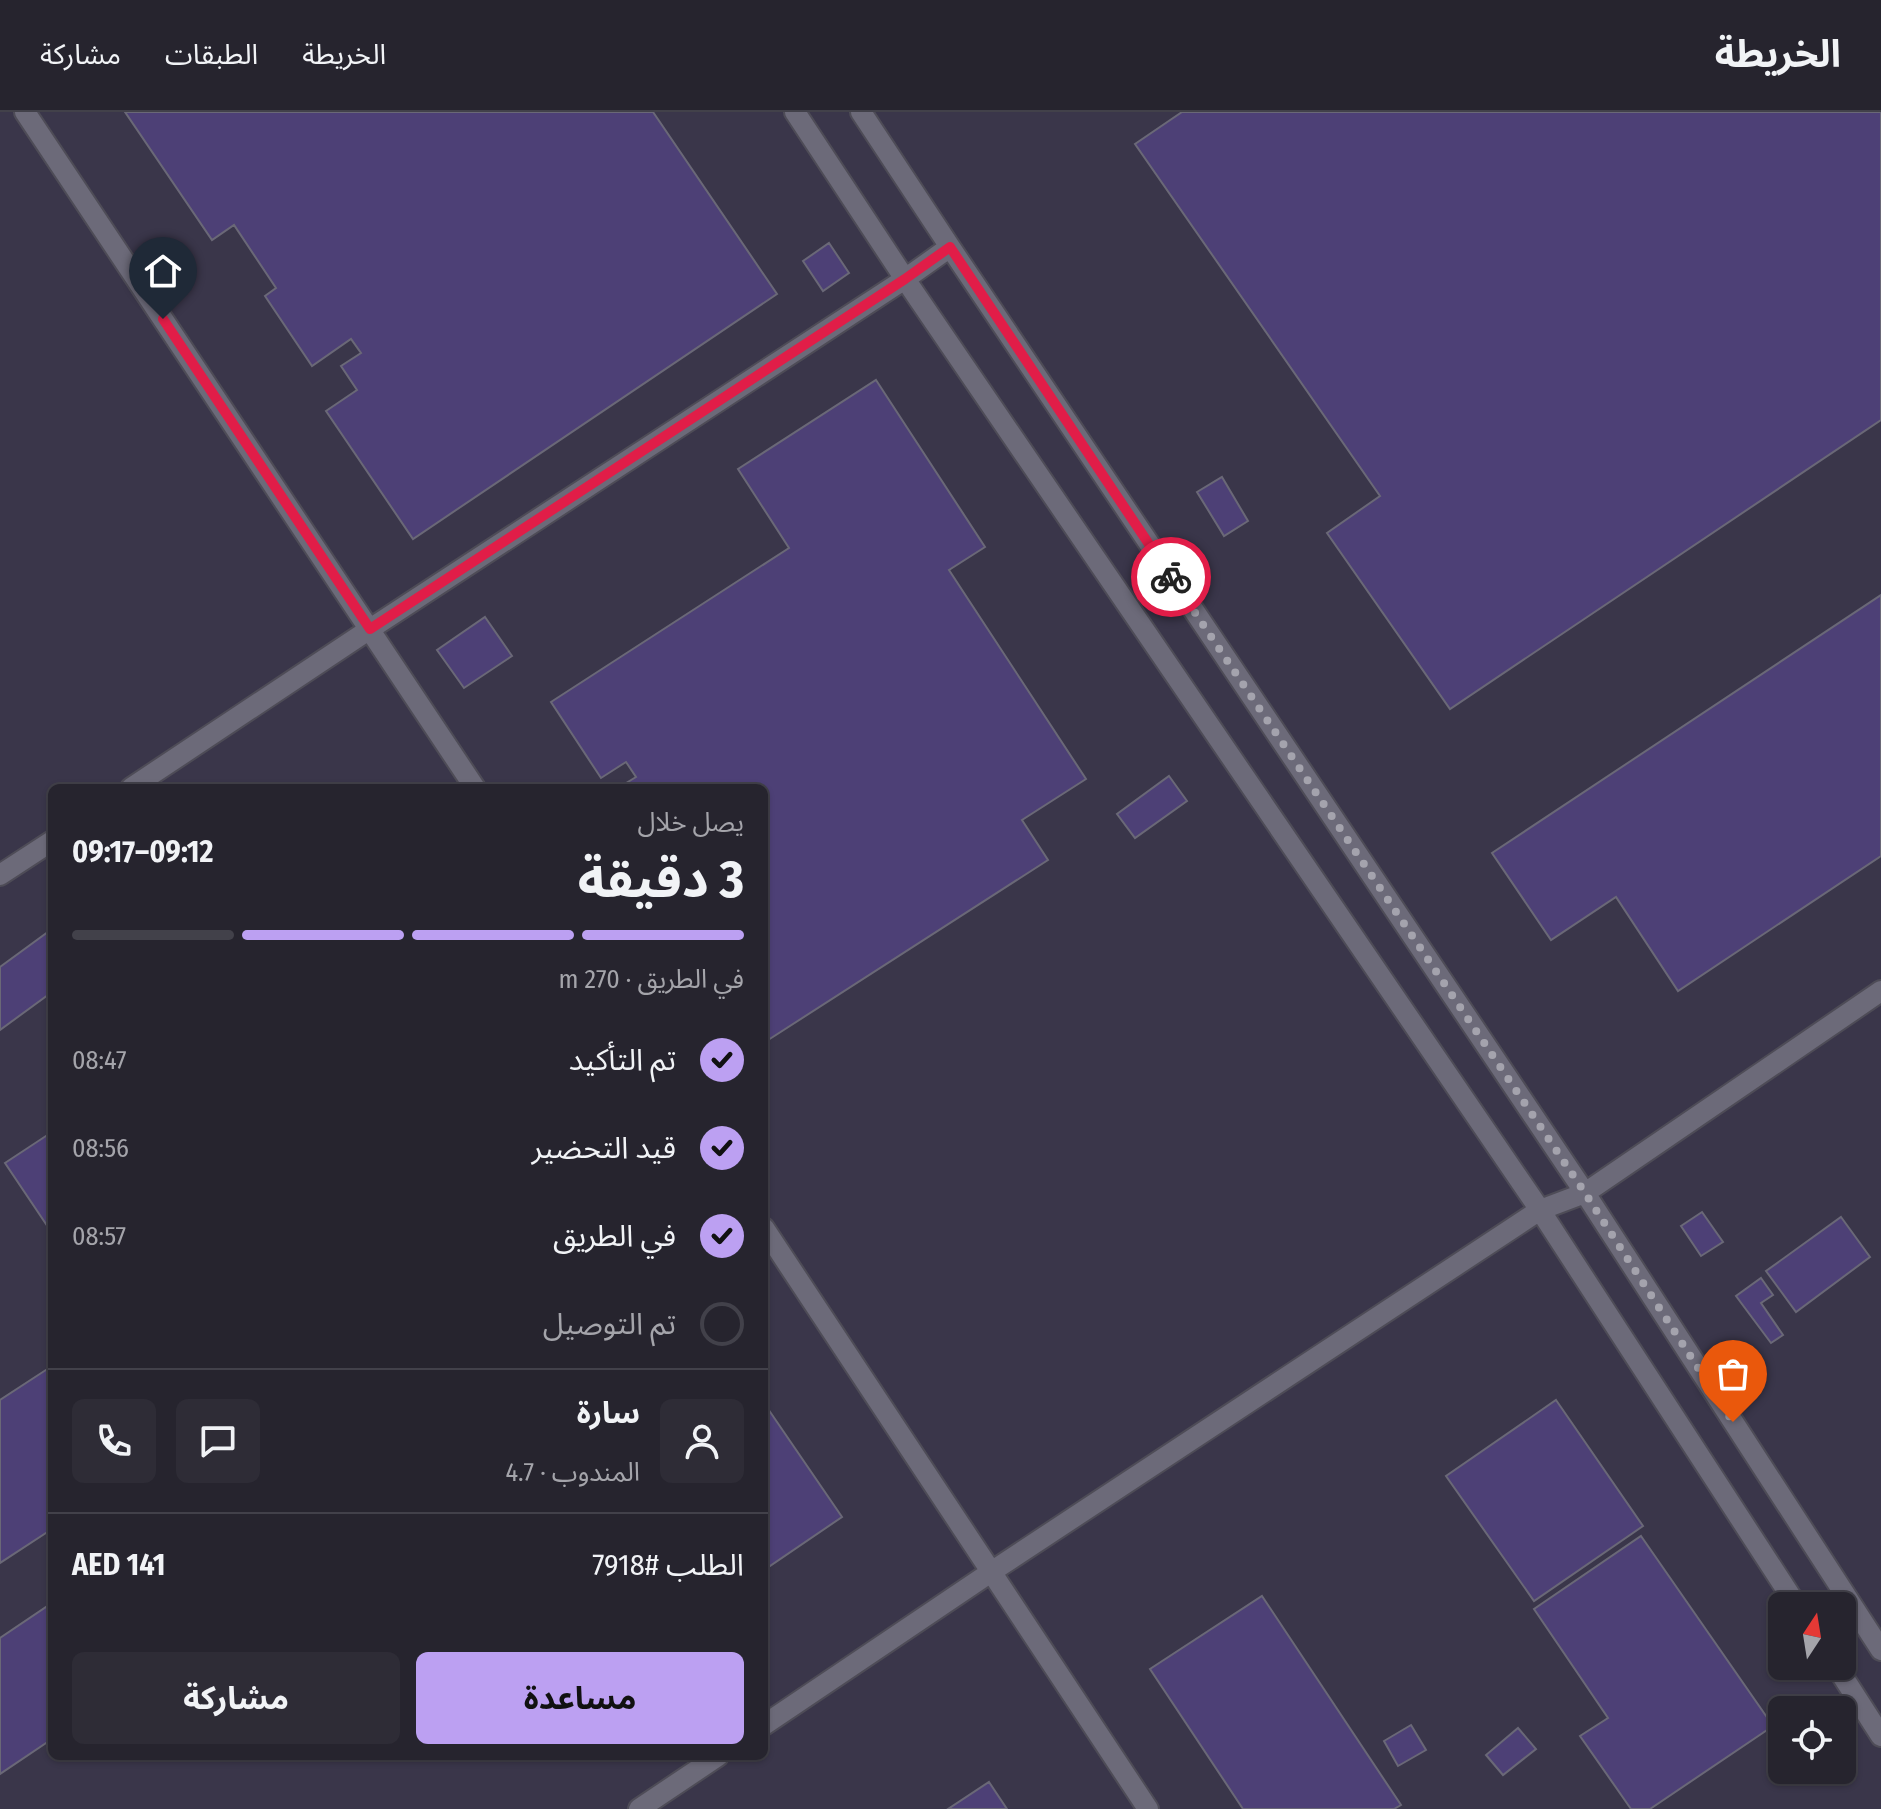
<!DOCTYPE html>
<html lang="ar">
<meta charset="utf-8">
<style>
:root{--surface:#26242e;--page:#2e2c36;--text:#f1f3f6;--muted:#a4a4aa;--line:#42414a;--accent:#bca0f2}
body{margin:0;font-family:"Fira Sans Condensed","Noto Sans Arabic",sans-serif;background:var(--page);color:var(--text);direction:rtl;height:100vh;display:flex;flex-direction:column;font-size:30px;white-space:nowrap}
*{box-sizing:border-box;margin:0}
p{font-size:26px;color:var(--muted)}
.icon{flex:none;width:44px;height:44px;fill:none;stroke:currentColor;stroke-width:2;stroke-linecap:round;stroke-linejoin:round}
.map{position:relative;flex:1;overflow:hidden;direction:ltr}
.sheet{position:absolute;left:48px;top:672px;width:720px;height:976px;display:flex;flex-direction:column;background:var(--surface);border-radius:12px;box-shadow:0 2px 6px #0004,0 0 0 2px var(--line);direction:rtl}
.sheet>*{flex:none}
.needle{width:52px;rotate:12deg}
.fabs{position:absolute;left:1768px;top:1480px;display:grid;gap:16px}
.fabs a{display:grid;place-items:center;width:88px;height:88px;border-radius:12px;background:var(--surface);box-shadow:0 2px 6px #0004,0 0 0 2px var(--line);font-size:40px}
.pin{position:absolute;display:grid;place-items:center;width:68px;height:68px;color:#fff;margin:-82px -34px;border-radius:50% 50% 50% 0;rotate:-45deg;box-shadow:0 0 8px #0007}
.pin .icon{rotate:45deg}
.courier{position:absolute;display:grid;place-items:center;width:80px;height:80px;margin:-40px;border:6px solid #e11d48;border-radius:50%;background:#fff;color:#222;box-shadow:0 2px 10px #0007}
.headline em{font-style:normal;font-weight:700}
.headline div{display:flex;flex-direction:column-reverse}
.headline{display:flex;align-items:center;justify-content:space-between;height:136px;padding:0 24px}
h1{font-size:52px;font-weight:700;line-height:60px}
.bar{display:grid;grid-template-columns:repeat(4,1fr);gap:12px 8px;align-content:center;height:96px;padding:0 24px}
.bar i{height:10px;border-radius:6px;background:var(--line)}
.bar .selected{background:var(--accent)}
.bar p{grid-column:span 4}
.line{display:flex;align-items:center;gap:20px;padding:0 24px;border-top:2px solid var(--line)}
.line div{flex:1}
.round{display:grid;place-items:center;flex:none;width:84px;height:84px;border-radius:12px;background:var(--page)}
ol{padding:0 24px;list-style:none}
li{display:flex;align-items:center;gap:24px;height:88px}
li p{margin-inline-start:auto}
li .icon{padding:8px;border-radius:50%;background:var(--accent);color:#111;stroke-width:4}
li:last-child{color:var(--muted)}
li i{width:44px;height:44px;border:4px solid var(--line);border-radius:50%}
.button{display:flex;gap:16px;margin-top:auto;padding:16px 24px}
.button a{flex:1;height:92px;border-radius:12px;background:var(--accent);color:#111;font-size:32px;font-weight:700;line-height:92px;text-align:center}
.button a+a{background:var(--page);color:var(--text)}
header{display:flex;align-items:center;gap:48px;box-sizing:border-box;height:112px;padding:0 40px;background:var(--surface);border-bottom:2px solid var(--line)}
header strong{font-size:38px}
nav{display:flex;gap:44px;margin-inline-start:auto;font-size:28px}
.map>svg:first-child{display:block}
.built{fill:#3a364a;fill-rule:evenodd}
.building{fill:#4d4076;stroke:#6a6877;stroke-width:2}
.lines{fill:none;stroke-linecap:round;stroke-linejoin:round}
.minor-casing{stroke:#4e4c57;stroke-width:24}
.minor{stroke:#6c6a79;stroke-width:20}
.done{stroke:#a4a3ad;stroke-width:8;stroke-dasharray:0 14.4}
.route{stroke:#e11d48;stroke-width:10}
</style>
<header>
<strong>الخريطة</strong>
<nav><a>الخريطة</a><a>الطبقات</a><a>مشاركة</a></nav>
</header>
<div class="map">
<svg width="1881" height="1697" viewBox="0 0 1881 1697">
<rect width="100%" height="100%" fill="#32303d"/>
<path class="built" d="M0 0H1881V1697H0ZM52 676H764V1644H52ZM1782 1494H1842V1554H1782ZM1782 1598H1842V1658H1782Z"/>
<path class="building" d="M125 0H653L777 182 413 427 326 299 357 278 341 254 361 241 351 227 312 254 265 184 276 176 234 113 212 128Z
M1182 0H1881V308L1450 597 1327 421 1380 384 1135 32Z
M829 131 849 161 823 179 803 149Z
M876 268 985 435 949 458 1086 667 1022 708 1048 748 765 930 764 676H618L636 665 626 650 601 666 551 590 789 436 738 357Z
M1222 365 1248 409 1224 424 1197 380Z
M1881 483V744L1678 879 1616 785 1551 828 1492 741Z
M485 505 512 544 464 576 437 538Z
M1169 664 1187 689 1135 726 1117 702Z
M52 817V880L0 918V855Z
M52 1020V1121L5 1051Z
M1702 1100 1723 1130 1701 1144 1681 1114Z
M1841 1105 1870 1145 1796 1200 1766 1159Z
M1761 1166 1773 1183 1761 1191 1783 1223 1771 1231 1736 1184Z
M52 1254V1417L0 1451V1288Z
M1556 1288 1643 1414 1534 1489 1446 1364Z
M764 1291 842 1405 764 1458Z
M1641 1424 1773 1614 1650 1697H1631L1580 1624 1608 1606 1534 1497Z
M1262 1484 1401 1693 1394 1697H1243L1150 1557Z
M52 1491V1627L0 1662V1526Z
M1411 1613 1426 1638 1398 1654 1384 1629Z
M1518 1616 1536 1637 1503 1663 1486 1643Z
M989 1670 1007 1697H948Z"/>
<g class="lines">
<g class="minor-casing">
<path id="minor" d="M25 0 475 676
M795 0 905 167 1540 1098 1797 1494
M861 0 950 135 1585 1081 1881 1538
M131 676 370 517 905 167 950 135
M0 763 52 729
M764 1116 1148 1697
M1836 1554 1881 1624
M764 1613 991 1460 1540 1098 1585 1081 1881 879
M639 1697 718 1644"/>
</g>
<use href="#minor" class="minor"/>
</g>
<g class="lines">
<path class="done" d="M1171 465 1585 1081 1733 1310"/>
<path class="route" d="M163 207 370 517 905 167 950 135 1171 465"/>
</g>
</svg>
<div class="fabs">
<a><svg class="needle" viewBox="-14 -14 28 28"><path d="M0-13l5 13h-10z" fill="#e53935"/><path d="M0 13l5-13h-10z" fill="#a4a4aa"/></svg></a>
<a><svg class="icon" aria-label="locate" viewBox="0 0 24 24"><circle cx="12" cy="12" r="6"/><path d="M12 2v4M12 18v4M2 12h4M18 12h4"/></svg></a>
</div>
<div class="pin" style="left:1733px;top:1310px;background:#ea580c"><svg class="icon" aria-label="bag" viewBox="0 0 24 24"><path d="M5 8h14l-1 12H6zM9 8a3 3 0 0 1 6 0"/></svg></div>
<div class="pin" style="left:163px;top:207px;background:#1f2937"><svg class="icon" aria-label="home" viewBox="0 0 24 24"><path d="M3 11l9-7 9 7M6 9v11h12V9"/></svg></div>
<div class="courier" style="left:1171px;top:465px"><svg class="icon" aria-label="bike" viewBox="0 0 24 24"><circle cx="6" cy="16" r="4"/><circle cx="18" cy="16" r="4"/><path d="M6 16l4-8h5l3 8M10 8l3 8H6M13 5h3"/></svg></div>
<section class="sheet">
<div class="headline"><div><h1>3 دقيقة</h1><p>يصل خلال</p></div><em>09:12–09:17</em></div>
<div class="bar"><i class="selected"></i><i class="selected"></i><i class="selected"></i><i></i><p>في الطريق · 270 m</p></div>
<ol>
<li><svg class="icon" aria-label="check" viewBox="0 0 24 24"><path d="M5 12l5 5 9-10"/></svg>تم التأكيد<p>08:47</p></li>
<li><svg class="icon" aria-label="check" viewBox="0 0 24 24"><path d="M5 12l5 5 9-10"/></svg>قيد التحضير<p>08:56</p></li>
<li><svg class="icon" aria-label="check" viewBox="0 0 24 24"><path d="M5 12l5 5 9-10"/></svg>في الطريق<p>08:57</p></li>
<li><i></i>تم التوصيل</li>
</ol>
<div class="line" style="height:144px"><a class="round"><svg class="icon" aria-label="person" viewBox="0 0 24 24"><circle cx="12" cy="8" r="4"/><path d="M4 21q1-7 8-7t8 7"/></svg></a><div><b>سارة</b><p>المندوب · 4.7</p></div><a class="round"><svg class="icon" aria-label="chat" viewBox="0 0 24 24"><path d="M4 5h16v11H9l-5 4z"/></svg></a><a class="round"><svg class="icon" aria-label="phone" viewBox="0 0 24 24"><path d="M5 4h4l2 5-3 2q2 4 5 5l2-3 5 2v4C11 20 4 13 5 4z"/></svg></a></div>
<div class="line" style="height:104px"><div>الطلب #7918</div><b>AED 141</b></div>
<div class="button"><a>مساعدة</a><a>مشاركة</a></div>
</section>
</div>
